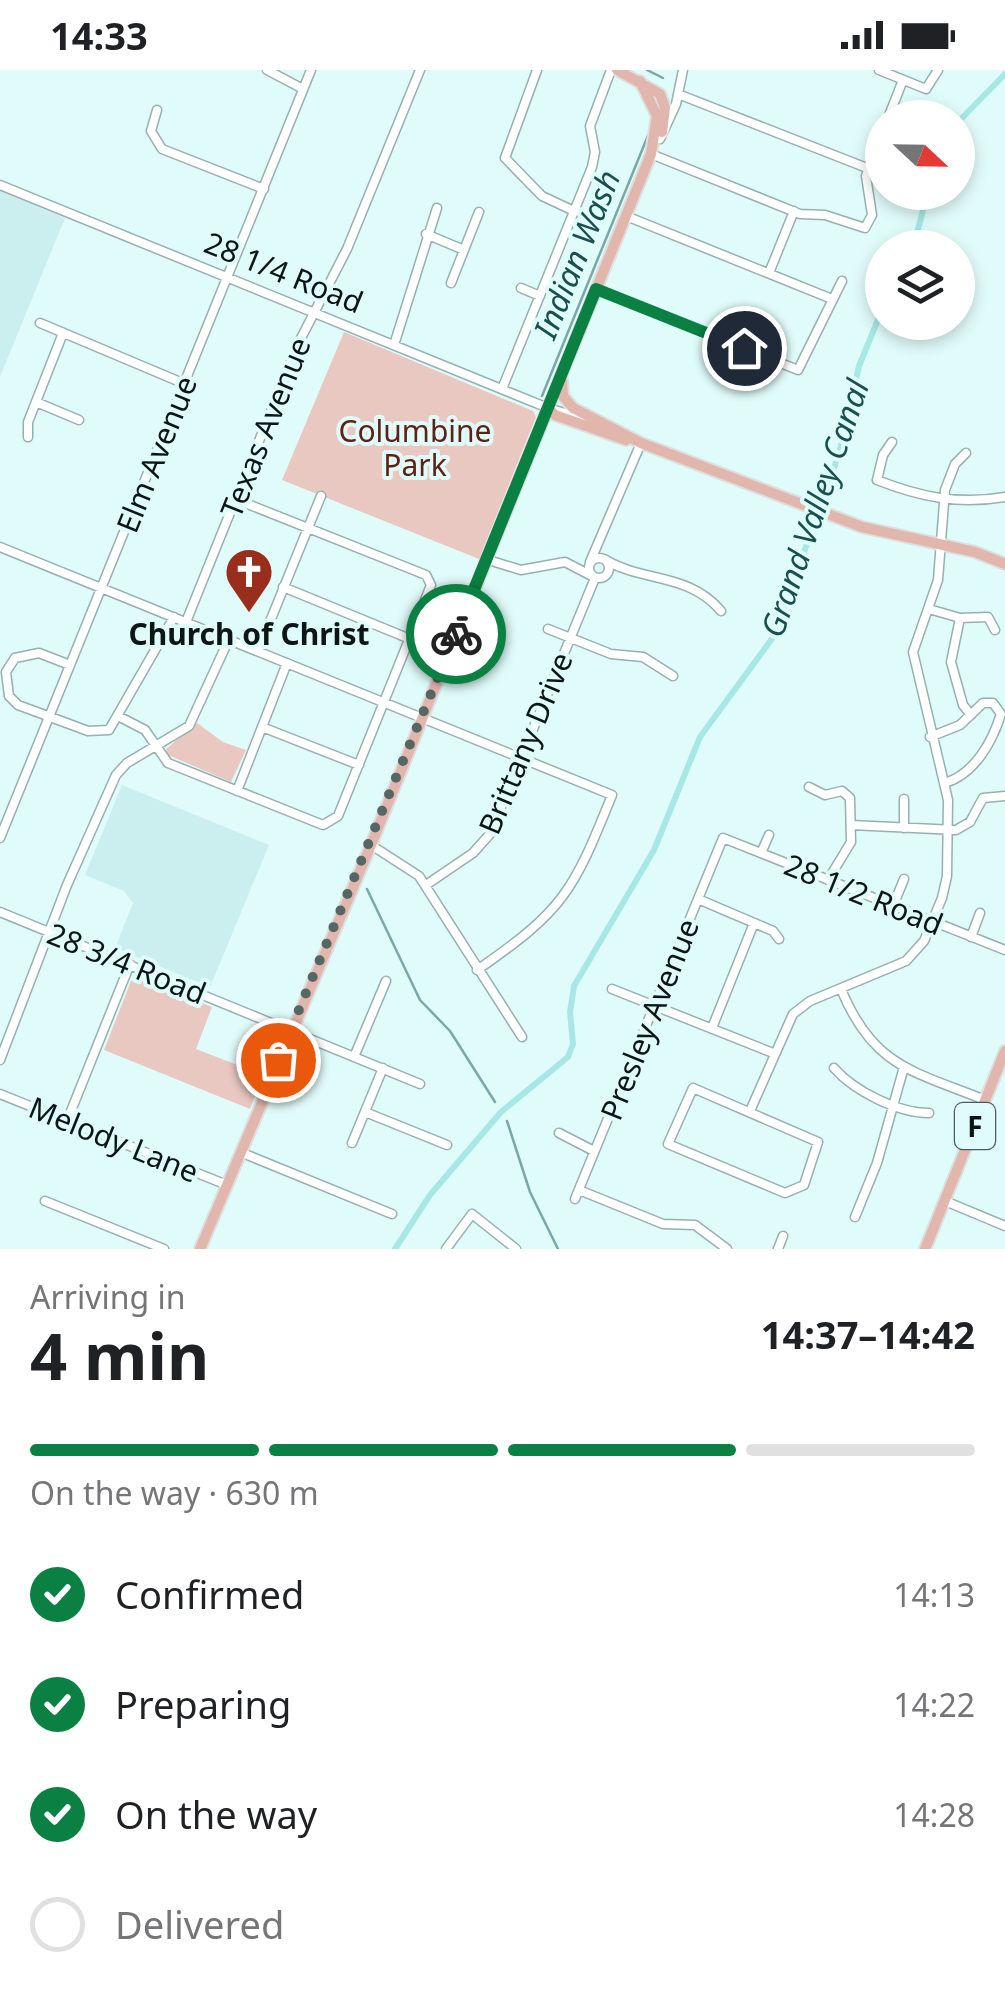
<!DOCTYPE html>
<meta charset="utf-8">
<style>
:root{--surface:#fff;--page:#f6f6f6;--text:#202124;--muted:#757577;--line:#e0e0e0;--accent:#0b8043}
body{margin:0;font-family:"Noto Sans",sans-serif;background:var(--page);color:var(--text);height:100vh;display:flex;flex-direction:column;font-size:38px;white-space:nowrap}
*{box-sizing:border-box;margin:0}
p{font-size:32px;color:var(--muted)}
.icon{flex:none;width:55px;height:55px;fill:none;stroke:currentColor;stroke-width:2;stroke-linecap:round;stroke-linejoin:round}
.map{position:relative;height:1179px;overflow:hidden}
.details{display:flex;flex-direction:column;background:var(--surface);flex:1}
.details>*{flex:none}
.needle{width:65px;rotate:112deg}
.fabs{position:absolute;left:865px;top:30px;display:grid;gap:20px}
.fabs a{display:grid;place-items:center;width:110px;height:110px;border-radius:50%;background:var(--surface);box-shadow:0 5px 15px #0003;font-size:50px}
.pin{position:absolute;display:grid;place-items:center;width:85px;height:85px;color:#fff;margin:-42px;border:5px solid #fff;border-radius:50%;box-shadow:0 2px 10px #0007}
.courier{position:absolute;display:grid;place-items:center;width:100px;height:100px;margin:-50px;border:8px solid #0b8043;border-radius:50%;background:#fff;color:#222;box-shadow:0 2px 12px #0007}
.head em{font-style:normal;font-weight:700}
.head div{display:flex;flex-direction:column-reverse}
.head{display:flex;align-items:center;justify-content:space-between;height:170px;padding:0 30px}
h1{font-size:65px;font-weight:700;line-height:75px}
.bar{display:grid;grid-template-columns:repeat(4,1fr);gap:15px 10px;align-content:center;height:120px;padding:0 30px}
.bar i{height:12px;border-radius:8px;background:var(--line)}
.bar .active{background:var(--accent)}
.bar p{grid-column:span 4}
ol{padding:0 30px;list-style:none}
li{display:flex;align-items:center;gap:30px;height:110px}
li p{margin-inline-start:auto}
li .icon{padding:10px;border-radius:50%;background:var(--accent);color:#fff;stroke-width:4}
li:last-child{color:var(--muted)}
li i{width:55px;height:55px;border:5px solid var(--line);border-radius:50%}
.status{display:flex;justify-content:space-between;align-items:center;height:70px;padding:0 50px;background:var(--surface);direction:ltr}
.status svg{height:28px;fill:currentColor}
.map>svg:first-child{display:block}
.built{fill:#caefee}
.green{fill:#e9c8c1}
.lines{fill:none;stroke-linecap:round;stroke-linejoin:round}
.stream{stroke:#78a9a7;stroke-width:2.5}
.canal{stroke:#a7e8e6;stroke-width:6}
.minor-casing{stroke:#96b0af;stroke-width:11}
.major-casing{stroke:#dddede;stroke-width:14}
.minor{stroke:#fff;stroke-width:8}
.major{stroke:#e1b6ad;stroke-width:10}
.done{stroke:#566665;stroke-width:10;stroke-dasharray:0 18}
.route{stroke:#0b8043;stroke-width:12}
.labels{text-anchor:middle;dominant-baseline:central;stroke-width:8;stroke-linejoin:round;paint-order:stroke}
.shield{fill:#e0fcfa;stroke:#4c5b5a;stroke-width:2.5}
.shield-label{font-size:28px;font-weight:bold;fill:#0c1615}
.street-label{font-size:30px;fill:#0c1615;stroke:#e0fcfa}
.park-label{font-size:30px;fill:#602014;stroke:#e0fcfa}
.poi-label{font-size:30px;font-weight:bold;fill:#0c1615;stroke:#e0fcfa}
.water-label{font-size:32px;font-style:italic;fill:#18504f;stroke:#e0fcfa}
</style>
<div class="status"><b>14:33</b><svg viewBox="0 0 49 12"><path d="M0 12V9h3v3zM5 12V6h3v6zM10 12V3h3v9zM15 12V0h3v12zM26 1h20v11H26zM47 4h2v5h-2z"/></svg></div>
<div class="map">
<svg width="1005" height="1179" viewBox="0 0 1005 1179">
<rect width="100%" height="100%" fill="#e0fcfa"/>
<path class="built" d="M0 121 65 148 0 307Z
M122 715 269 775 210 917 115 878 133 833 124 821 85 805Z"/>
<path class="green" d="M344 262 533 341 536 347 479 489 282 410Z
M197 653 223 672 246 680 231 712 168 685 166 679Z
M141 909 212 937 196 979 263 1005 250 1039 104 980 131 911Z"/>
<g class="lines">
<path class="stream" d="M647 0 663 8
M542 326 649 63
M367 819 420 930 450 961 495 1032
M507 1051 530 1122 558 1179"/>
<path class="canal" d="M958 52 1005 4
M913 178 928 122
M395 1179 430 1125 501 1042 568 987 573 974 570 942 574 916 654 780 700 667 774 566 839 384 859 296 882 240"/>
<g class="minor-casing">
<path id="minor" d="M267 0 303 19
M537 0 505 88 542 126 574 141
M879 0 926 19 938 0
M678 24 867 98
M157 40 151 61 162 79 264 119
M888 48 903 10
M660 69 676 34 683 0
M651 84 800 144 825 145 865 158 872 145 866 106 882 60
M0 115 548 338 585 349
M626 146 832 229
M426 164 464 180
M769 203 794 141
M451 213 479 142
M521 218 540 226
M596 219 798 300 842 211
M40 253 185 314
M394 275 437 138
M502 319 592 97 595 82 590 56 611 0
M36 332 79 350
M28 367V352L63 263
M892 372 883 385 877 410C920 427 959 435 1005 427
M0 477 612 725C573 822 564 840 477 900
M589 498a10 10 0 1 1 20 0a10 10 0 1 1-20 0Z
M485 489 521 500 565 492 590 505
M604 489C643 513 688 502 721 541
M590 492 641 373
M283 517 410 569
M929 539 960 548 988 547 995 560
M960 548 951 592 963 635 971 645
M186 552 298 274 347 179 420 0
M548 559 611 584 643 587 673 606
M258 581 321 426
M70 595 39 583 15 588 6 602 9 626 18 635 88 661 109 660 174 547
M120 647 145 660 168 693 323 755 338 746 431 515 426 505 235 429
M262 657 359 695
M930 667 960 655 983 633H993L1001 644C992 673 974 704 945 713
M809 717 825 725 842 721 850 728 851 772 828 810
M237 721 287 593
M851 755 956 760 970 752 983 728 1005 726
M904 758V729
M0 768 311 0
M371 775 419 806 522 967
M761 783 769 765
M426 815 473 783 490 764 595 508
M698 829 773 861 779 869
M893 836 904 809
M0 842 420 1014
M971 867 980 843
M612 919 773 983
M841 919C873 997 913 1001 985 1030
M712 958 754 853
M354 987 386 911
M0 990 67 815 116 705 127 693 189 656 229 569
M834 998C854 1021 898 1043 929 1043
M693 1018 818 1072 804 1115 785 1123 668 1074Z
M0 1024 227 1115
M750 1041 793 944 810 931 906 891 924 871 942 828 947 806 948 730 913 582 938 510 945 420 955 394 966 383
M365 1042 447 1075
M67 1051 130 894
M559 1063 594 1081
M352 1073 383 998
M240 1082 392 1144
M579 1120 663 1154 695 1155 727 1179
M575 1129 723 768 1005 880
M45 1131 164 1179
M945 1131 1005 1156
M855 1147 877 1093 904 997
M446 1179 472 1144 516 1179
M778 1179 783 1166"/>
</g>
<g class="major-casing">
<path id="major" d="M617 0 660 24 665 38 662 62
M562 310 563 326 573 338 641 373 862 457 975 482 1005 494
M548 338 555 345 626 370
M200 1179 371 775 651 84 657 46 640 11
M925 1179 1005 981"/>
</g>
<use href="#minor" class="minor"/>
<use href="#major" class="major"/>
</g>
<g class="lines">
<path class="done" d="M278 990 456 564"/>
<path class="route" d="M456 564 596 219 744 278"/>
</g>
<defs>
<g id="church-pin" transform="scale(2.5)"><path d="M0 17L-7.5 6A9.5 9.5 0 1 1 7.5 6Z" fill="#982e1b" stroke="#e0fcfa"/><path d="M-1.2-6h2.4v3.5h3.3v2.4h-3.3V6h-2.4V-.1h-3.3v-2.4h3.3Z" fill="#fff"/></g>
</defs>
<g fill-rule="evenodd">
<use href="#church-pin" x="249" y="502"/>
</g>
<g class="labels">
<rect class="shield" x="955" y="1033" width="40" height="46" rx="8"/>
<g class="shield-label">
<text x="975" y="1056">F</text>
</g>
<g class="street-label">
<text transform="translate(284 202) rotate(22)">28 1/4 Road</text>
<text transform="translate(265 357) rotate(-68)">Texas Avenue</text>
<text transform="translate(156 384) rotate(-68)">Elm Avenue</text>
<text transform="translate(525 673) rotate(-67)">Brittany Drive</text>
<text transform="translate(864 824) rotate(22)">28 1/2 Road</text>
<text transform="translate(127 893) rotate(22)">28 3/4 Road</text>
<text transform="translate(649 949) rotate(-68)">Presley Avenue</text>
<text transform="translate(114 1069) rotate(22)">Melody Lane</text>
</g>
<g class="park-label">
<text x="415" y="360">Columbine<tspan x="415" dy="34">Park</tspan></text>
</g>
<g class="poi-label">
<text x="249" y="563">Church of Christ</text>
</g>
<g class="water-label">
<text transform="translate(576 184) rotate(-68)">Indian Wash</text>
<text transform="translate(814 438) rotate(-71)">Grand Valley Canal</text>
</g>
</g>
</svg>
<div class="fabs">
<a><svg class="needle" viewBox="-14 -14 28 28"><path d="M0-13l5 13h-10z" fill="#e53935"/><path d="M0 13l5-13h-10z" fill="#757577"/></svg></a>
<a><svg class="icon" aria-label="layers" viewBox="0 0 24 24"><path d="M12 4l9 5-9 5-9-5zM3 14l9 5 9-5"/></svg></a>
</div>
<div class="pin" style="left:278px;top:990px;background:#ea580c"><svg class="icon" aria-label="bag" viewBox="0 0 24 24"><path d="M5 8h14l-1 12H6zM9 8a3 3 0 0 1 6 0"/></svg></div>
<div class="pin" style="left:744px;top:278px;background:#1f2937"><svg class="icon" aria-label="home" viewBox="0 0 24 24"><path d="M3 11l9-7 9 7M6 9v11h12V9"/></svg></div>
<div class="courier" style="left:456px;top:564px"><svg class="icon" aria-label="bike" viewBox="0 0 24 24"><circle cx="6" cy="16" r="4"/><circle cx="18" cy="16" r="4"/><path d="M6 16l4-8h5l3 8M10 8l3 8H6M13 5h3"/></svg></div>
</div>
<section class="details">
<div class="head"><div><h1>4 min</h1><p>Arriving in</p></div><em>14:37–14:42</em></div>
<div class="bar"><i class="active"></i><i class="active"></i><i class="active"></i><i></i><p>On the way · 630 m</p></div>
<ol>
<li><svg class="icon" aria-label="check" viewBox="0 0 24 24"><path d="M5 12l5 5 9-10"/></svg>Confirmed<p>14:13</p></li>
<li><svg class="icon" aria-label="check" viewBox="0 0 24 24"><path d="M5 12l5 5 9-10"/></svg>Preparing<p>14:22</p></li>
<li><svg class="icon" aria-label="check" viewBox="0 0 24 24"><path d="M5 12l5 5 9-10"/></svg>On the way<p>14:28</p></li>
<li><i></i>Delivered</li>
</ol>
</section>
